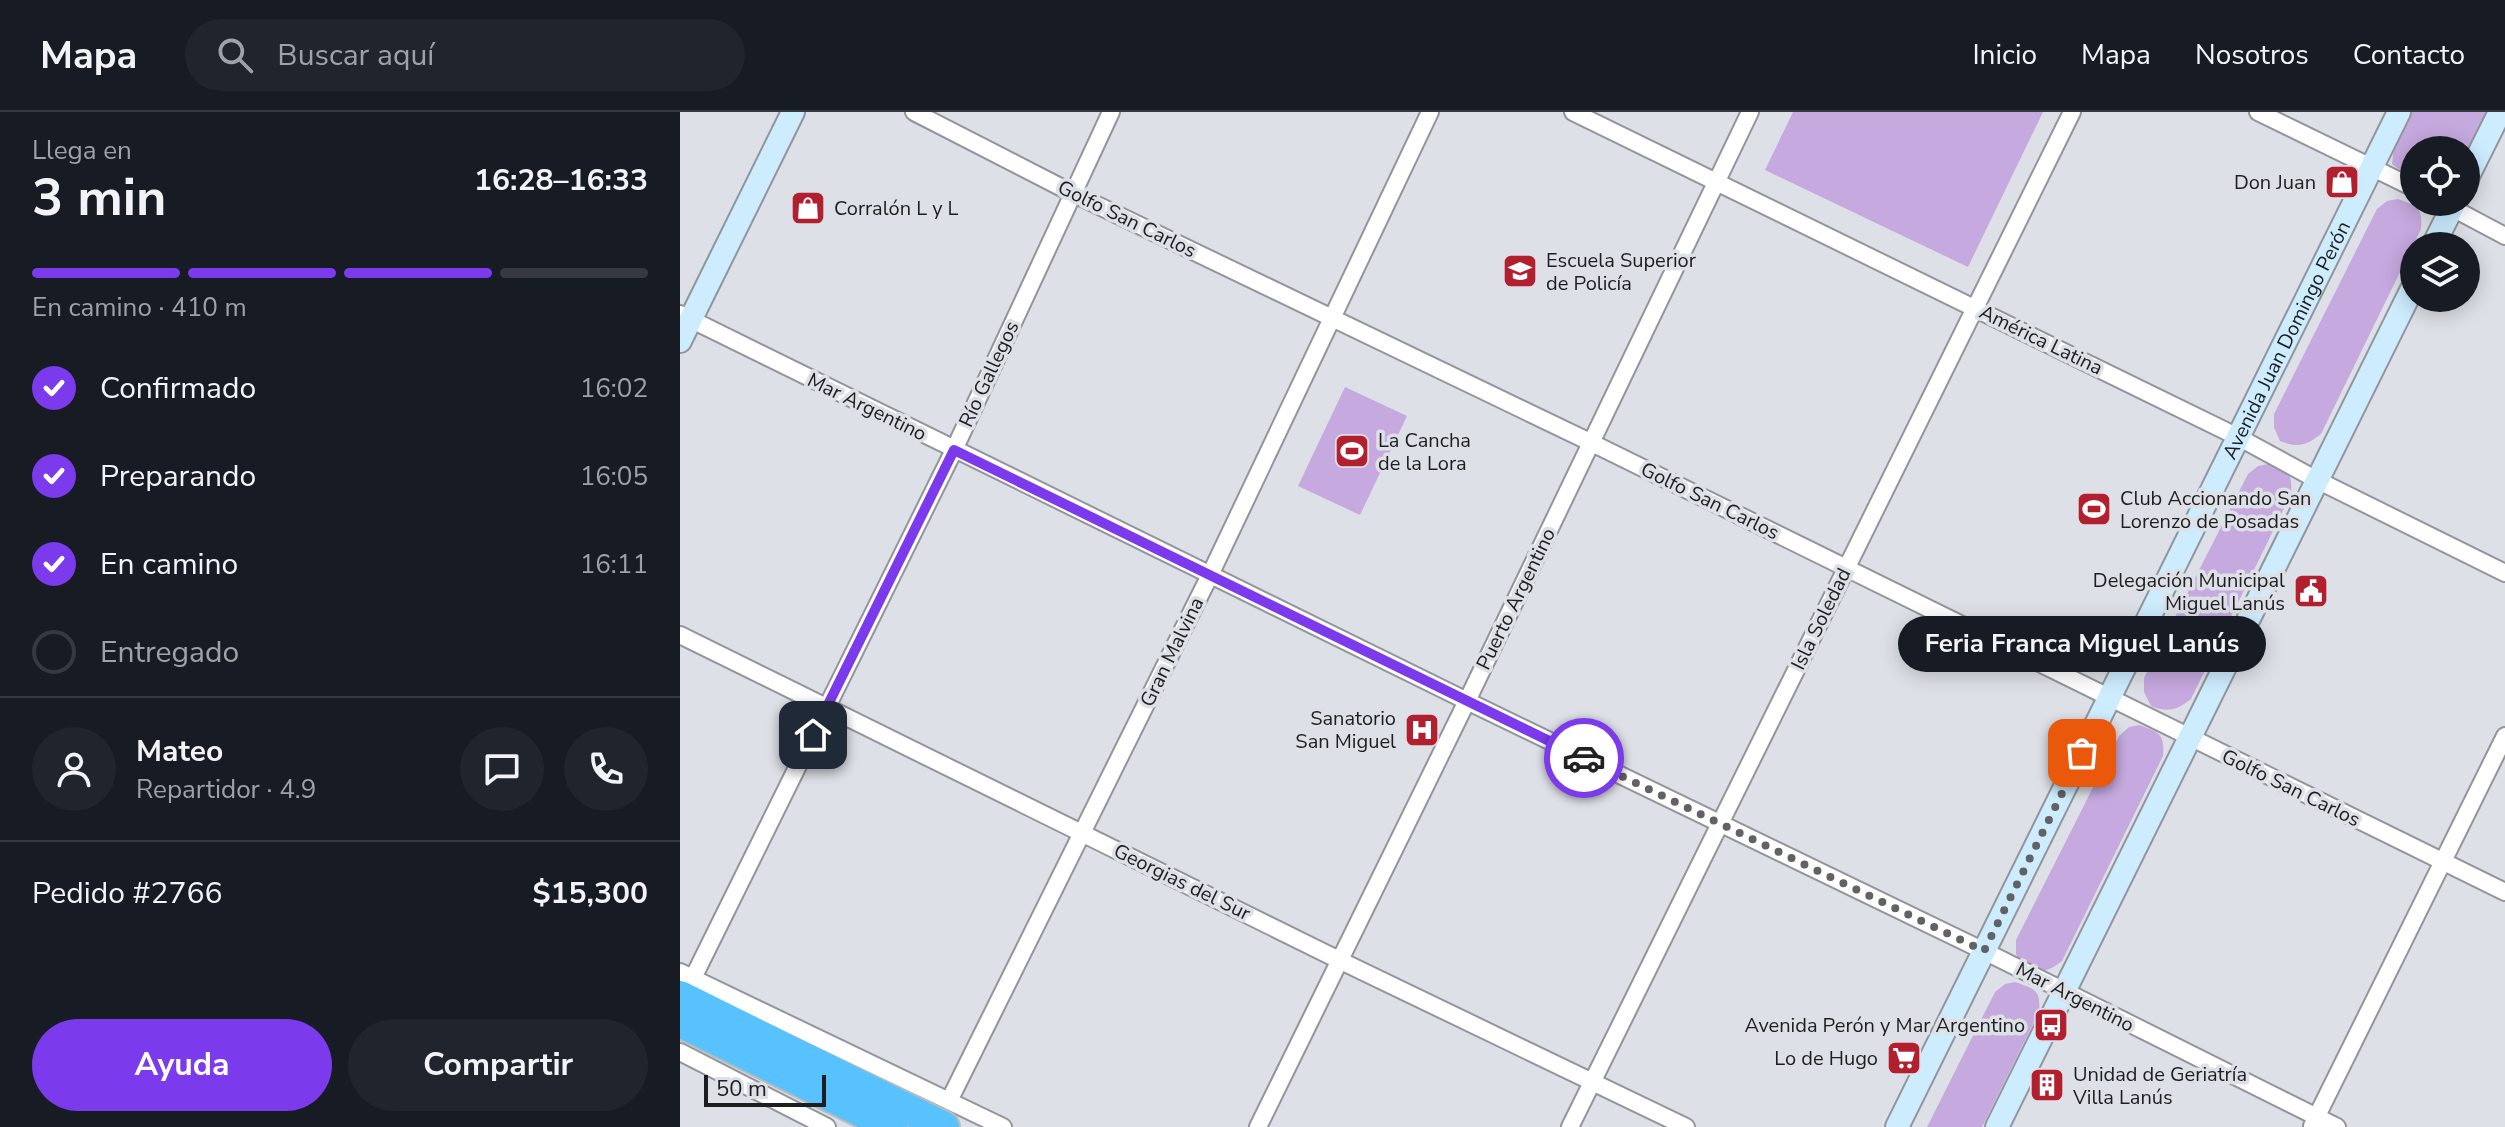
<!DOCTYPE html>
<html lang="es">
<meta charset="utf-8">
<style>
:root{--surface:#171b24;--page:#20242c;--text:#f1f3f6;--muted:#9ea1a6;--line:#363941;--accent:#7c3aed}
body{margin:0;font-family:"Nunito Sans",sans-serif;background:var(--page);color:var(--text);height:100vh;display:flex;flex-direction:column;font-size:30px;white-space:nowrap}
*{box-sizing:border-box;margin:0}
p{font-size:26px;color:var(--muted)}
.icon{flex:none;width:44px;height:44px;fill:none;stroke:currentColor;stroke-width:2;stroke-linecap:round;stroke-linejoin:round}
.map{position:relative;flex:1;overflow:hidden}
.details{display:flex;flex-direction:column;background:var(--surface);width:680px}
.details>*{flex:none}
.tools{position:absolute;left:1720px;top:24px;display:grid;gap:16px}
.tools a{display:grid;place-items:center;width:80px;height:80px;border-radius:50%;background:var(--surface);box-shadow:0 4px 20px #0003;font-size:40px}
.scale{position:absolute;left:24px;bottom:20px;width:122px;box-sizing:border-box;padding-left:8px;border:4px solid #1d1e20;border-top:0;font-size:22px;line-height:28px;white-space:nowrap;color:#1d1e20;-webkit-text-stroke:6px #dde0e6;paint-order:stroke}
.pin{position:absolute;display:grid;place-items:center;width:68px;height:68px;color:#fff;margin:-34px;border-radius:16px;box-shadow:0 4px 12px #0006}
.courier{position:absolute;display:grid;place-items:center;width:80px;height:80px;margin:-40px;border:6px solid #7c3aed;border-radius:50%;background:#fff;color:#222;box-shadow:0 2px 10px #0007}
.bubble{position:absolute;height:56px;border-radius:28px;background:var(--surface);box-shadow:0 4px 20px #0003;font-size:26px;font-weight:700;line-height:56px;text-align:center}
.head em{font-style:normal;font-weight:700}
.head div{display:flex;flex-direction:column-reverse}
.head{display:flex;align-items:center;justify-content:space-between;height:136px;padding:0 32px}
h1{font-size:52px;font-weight:700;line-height:60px}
.bar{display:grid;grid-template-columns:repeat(4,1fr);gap:12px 8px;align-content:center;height:96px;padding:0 32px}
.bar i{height:10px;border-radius:6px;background:var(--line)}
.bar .active{background:var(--accent)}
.bar p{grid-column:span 4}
.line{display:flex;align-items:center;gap:20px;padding:0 32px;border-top:2px solid var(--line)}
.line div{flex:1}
.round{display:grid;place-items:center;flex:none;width:84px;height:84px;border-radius:42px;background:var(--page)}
ol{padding:0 32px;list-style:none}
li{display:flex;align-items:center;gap:24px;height:88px}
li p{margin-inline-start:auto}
li .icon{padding:8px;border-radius:50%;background:var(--accent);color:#fff;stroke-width:4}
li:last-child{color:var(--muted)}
li i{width:44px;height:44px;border:4px solid var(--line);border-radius:50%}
.primary-button{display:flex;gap:16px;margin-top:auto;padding:16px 32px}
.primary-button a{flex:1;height:92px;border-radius:48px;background:var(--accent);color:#fff;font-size:32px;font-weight:700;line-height:92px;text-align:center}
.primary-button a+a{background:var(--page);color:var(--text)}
header{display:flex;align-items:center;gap:48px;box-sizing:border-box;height:112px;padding:0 40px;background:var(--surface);border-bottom:2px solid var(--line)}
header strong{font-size:38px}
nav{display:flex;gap:44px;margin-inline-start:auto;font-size:28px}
.search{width:560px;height:72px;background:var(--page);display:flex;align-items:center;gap:20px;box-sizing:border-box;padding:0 28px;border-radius:44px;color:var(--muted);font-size:30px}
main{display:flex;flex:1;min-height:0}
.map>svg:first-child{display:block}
.green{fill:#c6a9df}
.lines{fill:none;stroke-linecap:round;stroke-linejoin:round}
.street-casing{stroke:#92959b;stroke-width:20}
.secondary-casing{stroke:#92959b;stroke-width:26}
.highway-casing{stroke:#bbbcbc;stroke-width:34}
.street{stroke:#fff;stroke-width:16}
.secondary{stroke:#cdedff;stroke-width:22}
.highway{stroke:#58c2fe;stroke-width:30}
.done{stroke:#606265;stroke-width:8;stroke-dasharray:0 14.4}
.route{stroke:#7c3aed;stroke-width:10}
.labels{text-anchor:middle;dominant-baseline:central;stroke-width:7;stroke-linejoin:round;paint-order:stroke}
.poi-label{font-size:20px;fill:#1d1e20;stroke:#dde0e6;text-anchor:end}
.street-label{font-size:20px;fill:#1d1e20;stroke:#dde0e6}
</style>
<header>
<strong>Mapa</strong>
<div class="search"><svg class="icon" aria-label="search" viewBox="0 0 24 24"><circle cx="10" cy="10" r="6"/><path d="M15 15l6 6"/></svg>Buscar aquí</div>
<nav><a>Inicio</a><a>Mapa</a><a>Nosotros</a><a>Contacto</a></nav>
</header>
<main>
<section class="details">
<div class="head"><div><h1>3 min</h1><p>Llega en</p></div><em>16:28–16:33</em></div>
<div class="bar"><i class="active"></i><i class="active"></i><i class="active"></i><i></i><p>En camino · 410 m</p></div>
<ol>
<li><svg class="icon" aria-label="check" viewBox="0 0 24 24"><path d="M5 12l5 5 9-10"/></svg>Confirmado<p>16:02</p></li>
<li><svg class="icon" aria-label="check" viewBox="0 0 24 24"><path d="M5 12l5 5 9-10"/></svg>Preparando<p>16:05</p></li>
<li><svg class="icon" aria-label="check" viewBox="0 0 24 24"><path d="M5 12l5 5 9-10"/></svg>En camino<p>16:11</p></li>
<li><i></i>Entregado</li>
</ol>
<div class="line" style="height:144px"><a class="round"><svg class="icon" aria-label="person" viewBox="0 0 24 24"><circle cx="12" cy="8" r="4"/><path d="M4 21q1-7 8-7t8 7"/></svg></a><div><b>Mateo</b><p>Repartidor · 4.9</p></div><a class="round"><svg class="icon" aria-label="chat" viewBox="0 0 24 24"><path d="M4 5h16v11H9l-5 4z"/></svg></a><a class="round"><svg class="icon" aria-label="phone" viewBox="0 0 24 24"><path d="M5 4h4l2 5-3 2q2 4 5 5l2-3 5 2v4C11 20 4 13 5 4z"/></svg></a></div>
<div class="line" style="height:104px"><div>Pedido #2766</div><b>$15,300</b></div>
<div class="primary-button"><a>Ayuda</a><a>Compartir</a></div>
</section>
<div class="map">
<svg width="1825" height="1015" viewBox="0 0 1825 1015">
<rect width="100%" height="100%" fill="#dde0e6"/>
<path class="green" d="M1113 0H1363L1288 155 1085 58Z
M1730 0H1809L1786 49V38H1734V68L1712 52 1714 34Z
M1718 87C1737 94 1743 95 1741 117L1641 322C1626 334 1617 336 1600 329L1594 315V302L1697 97 1707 89Z
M665 275 727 304 680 403 618 374Z
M1588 352C1607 359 1613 360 1611 382L1511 587C1497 598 1488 601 1471 594L1464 580V566L1568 362 1578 354Z
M1459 613C1479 620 1485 622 1483 644L1382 849C1368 860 1359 862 1342 855L1336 842V828L1439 624 1449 615Z
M1335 870C1355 877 1361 878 1359 900L1302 1015H1247L1315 880 1325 872Z"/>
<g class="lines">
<g class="street-casing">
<path id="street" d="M234 0 392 81 912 331 1825 780
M893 0 1558 325 1637 368 1825 461
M1578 0 1734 76
M1761 90 1825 124
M0 202 787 589 1304 839 1657 1015
M0 523 661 849 1006 1015
M0 860 323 1015
M13 866 274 338 431 0
M0 940 147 1015
M269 989 530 463 750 0
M1632 1014 1825 624
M578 1015 787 589 1070 0
M890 1015 1392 0"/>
</g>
<g class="secondary-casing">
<g id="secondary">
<path d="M1786 68 1820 0"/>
<path d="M1753 134 1775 90"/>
<path d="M0 229 113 0"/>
<path id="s1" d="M1217 1015 1719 0"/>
<path d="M1317 1015 1734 173"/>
</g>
</g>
<g class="highway-casing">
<path id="highway" d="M0 884 264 1015
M0 910 212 1015"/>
</g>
<use href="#street" class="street"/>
<use href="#secondary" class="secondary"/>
<use href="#highway" class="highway"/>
</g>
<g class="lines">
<path class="done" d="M904 646 1304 839 1402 641"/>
<path class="route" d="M133 623 274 338 904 646"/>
</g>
<defs>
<g id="shop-square" transform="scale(1.8)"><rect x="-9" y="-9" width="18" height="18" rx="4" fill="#b22030" stroke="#dde0e6"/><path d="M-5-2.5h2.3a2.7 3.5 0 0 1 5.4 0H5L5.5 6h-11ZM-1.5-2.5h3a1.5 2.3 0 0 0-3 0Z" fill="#fff"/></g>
<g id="university-square" transform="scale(1.8)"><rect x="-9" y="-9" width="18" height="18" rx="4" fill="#b22030" stroke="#dde0e6"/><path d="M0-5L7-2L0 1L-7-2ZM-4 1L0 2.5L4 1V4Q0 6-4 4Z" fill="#fff"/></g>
<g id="stadium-square" transform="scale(1.8)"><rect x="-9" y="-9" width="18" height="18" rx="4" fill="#b22030" stroke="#dde0e6"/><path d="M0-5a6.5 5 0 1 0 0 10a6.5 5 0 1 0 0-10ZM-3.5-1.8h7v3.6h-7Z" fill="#fff"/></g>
<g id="civic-square" transform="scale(1.8)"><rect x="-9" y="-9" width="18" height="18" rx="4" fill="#b22030" stroke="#dde0e6"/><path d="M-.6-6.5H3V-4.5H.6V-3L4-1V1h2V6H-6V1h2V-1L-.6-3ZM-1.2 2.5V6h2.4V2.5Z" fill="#fff"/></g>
<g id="hospital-square" transform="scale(1.8)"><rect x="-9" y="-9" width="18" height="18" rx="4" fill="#b22030" stroke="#dde0e6"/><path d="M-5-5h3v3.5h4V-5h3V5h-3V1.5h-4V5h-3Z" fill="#fff"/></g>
<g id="bus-square" transform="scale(1.8)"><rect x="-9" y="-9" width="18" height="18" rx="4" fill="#b22030" stroke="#dde0e6"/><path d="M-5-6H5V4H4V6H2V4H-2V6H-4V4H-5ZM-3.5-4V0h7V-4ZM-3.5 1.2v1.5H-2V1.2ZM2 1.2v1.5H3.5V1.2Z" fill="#fff"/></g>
<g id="supermarket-square" transform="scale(1.8)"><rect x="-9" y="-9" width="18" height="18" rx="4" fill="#b22030" stroke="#dde0e6"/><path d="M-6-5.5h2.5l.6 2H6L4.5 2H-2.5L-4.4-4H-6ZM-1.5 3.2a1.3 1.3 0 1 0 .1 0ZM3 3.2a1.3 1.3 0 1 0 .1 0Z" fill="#fff"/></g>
<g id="building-square" transform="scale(1.8)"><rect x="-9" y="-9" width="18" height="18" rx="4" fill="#b22030" stroke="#dde0e6"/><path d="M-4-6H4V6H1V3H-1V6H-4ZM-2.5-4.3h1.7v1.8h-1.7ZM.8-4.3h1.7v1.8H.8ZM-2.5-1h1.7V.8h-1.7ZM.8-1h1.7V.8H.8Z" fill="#fff"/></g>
</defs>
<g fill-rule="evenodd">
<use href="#shop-square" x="1662" y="70"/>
<use href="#shop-square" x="128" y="96"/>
<use href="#university-square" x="840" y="159"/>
<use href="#stadium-square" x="672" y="339"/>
<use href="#stadium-square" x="1414" y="397"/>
<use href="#civic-square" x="1631" y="479"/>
<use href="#hospital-square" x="742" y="618"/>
<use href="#bus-square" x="1371" y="913"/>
<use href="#supermarket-square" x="1224" y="946"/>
<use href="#building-square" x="1367" y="973"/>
</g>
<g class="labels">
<g class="poi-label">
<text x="1636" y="70">Don Juan</text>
<text x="154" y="96" text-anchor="start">Corralón L y L</text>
<text x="866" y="148" text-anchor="start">Escuela Superior<tspan x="866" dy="23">de Policía</tspan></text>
<text x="698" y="328" text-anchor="start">La Cancha<tspan x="698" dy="23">de la Lora</tspan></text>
<text x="1440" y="386" text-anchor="start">Club Accionando San<tspan x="1440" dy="23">Lorenzo de Posadas</tspan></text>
<text x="1605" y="468">Delegación Municipal<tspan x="1605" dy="23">Miguel Lanús</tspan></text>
<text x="716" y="606">Sanatorio<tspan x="716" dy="23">San Miguel</tspan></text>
<text x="1345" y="913">Avenida Perón y Mar Argentino</text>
<text x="1198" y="946">Lo de Hugo</text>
<text x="1393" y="962" text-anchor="start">Unidad de Geriatría<tspan x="1393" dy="23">Villa Lanús</tspan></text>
</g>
<g class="street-label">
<text transform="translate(447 107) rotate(26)">Golfo San Carlos</text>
<text transform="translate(1361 228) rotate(26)">América Latina</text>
<text stroke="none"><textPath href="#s1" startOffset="878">Avenida Juan Domingo Perón</textPath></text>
<text transform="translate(309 262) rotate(-65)">Río Gallegos</text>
<text transform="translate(187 295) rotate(26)">Mar Argentino</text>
<text transform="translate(1030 389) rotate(26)">Golfo San Carlos</text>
<text transform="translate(836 487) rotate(-64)">Puerto Argentino</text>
<text transform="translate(1141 507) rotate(-64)">Isla Soledad</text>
<text transform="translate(492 540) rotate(-64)">Gran Malvina</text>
<text transform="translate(1611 676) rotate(26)">Golfo San Carlos</text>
<text transform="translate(502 770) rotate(26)">Georgias del Sur</text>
<text transform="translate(1395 885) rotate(27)">Mar Argentino</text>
</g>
</g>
</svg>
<div class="tools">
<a><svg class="icon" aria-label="locate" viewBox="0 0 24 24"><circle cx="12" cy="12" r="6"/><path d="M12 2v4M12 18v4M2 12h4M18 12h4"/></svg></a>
<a><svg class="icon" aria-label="layers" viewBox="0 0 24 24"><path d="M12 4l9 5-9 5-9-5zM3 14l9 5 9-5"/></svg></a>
</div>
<div class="scale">50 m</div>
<div class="pin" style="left:1402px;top:641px;background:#ea580c"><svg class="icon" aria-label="bag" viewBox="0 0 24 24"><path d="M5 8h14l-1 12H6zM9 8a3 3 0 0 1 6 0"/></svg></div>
<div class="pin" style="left:133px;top:623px;background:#1f2937"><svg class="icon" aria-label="home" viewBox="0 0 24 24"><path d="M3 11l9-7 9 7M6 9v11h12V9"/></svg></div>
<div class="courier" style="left:904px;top:646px"><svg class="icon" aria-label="car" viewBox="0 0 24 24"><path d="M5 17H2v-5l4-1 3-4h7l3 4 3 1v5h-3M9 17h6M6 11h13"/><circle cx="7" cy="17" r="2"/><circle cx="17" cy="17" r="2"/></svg></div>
<div class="bubble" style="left:1218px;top:504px;width:368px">Feria Franca Miguel Lanús</div>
</div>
</main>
